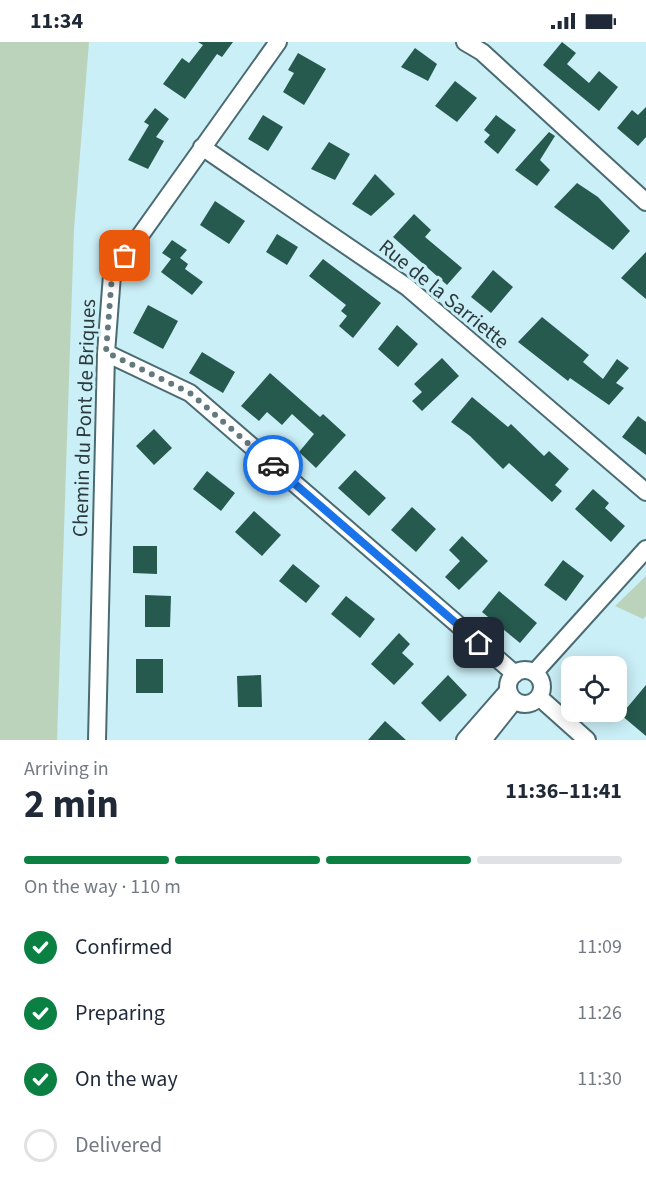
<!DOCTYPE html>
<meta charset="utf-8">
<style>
:root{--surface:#fff;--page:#f6f6f7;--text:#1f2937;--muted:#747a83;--line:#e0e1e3;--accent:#0b8043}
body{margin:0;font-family:"Source Sans 3",sans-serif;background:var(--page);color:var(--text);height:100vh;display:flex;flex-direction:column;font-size:22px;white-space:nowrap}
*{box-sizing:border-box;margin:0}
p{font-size:20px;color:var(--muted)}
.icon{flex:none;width:33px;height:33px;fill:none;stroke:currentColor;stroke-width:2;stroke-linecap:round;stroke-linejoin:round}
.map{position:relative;height:698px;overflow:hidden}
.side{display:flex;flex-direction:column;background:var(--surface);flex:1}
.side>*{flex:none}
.tools{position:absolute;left:561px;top:614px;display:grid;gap:12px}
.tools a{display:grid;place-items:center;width:66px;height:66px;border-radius:12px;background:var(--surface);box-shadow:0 3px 15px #0003;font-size:30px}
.pin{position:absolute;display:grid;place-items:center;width:51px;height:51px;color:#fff;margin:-26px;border-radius:12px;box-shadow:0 3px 9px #0006}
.courier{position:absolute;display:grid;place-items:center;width:60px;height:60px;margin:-30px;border:4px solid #1a73e8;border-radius:50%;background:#fff;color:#222;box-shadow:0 2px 8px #0007}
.head em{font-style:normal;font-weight:700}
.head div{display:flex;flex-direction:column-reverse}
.head{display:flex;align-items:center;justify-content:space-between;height:102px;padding:0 24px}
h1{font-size:39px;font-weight:700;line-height:45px}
.bar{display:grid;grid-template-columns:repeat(4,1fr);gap:9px 6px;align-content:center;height:72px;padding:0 24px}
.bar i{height:8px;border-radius:4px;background:var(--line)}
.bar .current{background:var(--accent)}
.bar p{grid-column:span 4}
ol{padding:0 24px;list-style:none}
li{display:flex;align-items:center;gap:18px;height:66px}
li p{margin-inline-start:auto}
li .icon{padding:6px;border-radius:50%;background:var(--accent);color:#fff;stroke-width:4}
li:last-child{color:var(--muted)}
li i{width:33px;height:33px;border:3px solid var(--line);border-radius:50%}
.status{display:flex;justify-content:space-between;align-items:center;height:42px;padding:0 30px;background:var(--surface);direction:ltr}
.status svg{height:16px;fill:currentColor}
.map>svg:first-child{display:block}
.green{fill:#bbd3ba}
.building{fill:#265a4f}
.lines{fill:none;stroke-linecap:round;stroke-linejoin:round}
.minor-casing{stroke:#4a6b72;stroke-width:20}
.minor{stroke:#fff;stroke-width:16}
.done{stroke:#64797e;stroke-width:6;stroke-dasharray:0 10.8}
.route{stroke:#1a73e8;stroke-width:8}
.labels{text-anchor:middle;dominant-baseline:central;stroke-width:6;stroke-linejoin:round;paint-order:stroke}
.street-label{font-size:21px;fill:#2c3a3d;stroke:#cbeff7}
</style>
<div class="status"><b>11:34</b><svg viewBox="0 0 49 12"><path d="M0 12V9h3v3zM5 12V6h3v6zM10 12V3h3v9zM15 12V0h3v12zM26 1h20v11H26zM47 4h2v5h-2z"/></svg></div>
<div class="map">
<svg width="646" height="698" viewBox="0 0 646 698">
<rect width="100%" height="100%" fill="#cbeff7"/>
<path class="green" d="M0 0H89L74 187 57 698H0Z
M646 534V574L643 577 615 564Z"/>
<path class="building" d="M198 0H233L222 15 217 12 185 57 163 42 182 16 189 21 203 3Z
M562 0 576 11 567 22 589 41 599 29 618 45 599 69 543 23Z
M415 6 437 22 428 39 401 25Z
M298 11 326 27 304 63 283 50 294 31 288 28Z
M455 39 477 56 457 80 435 64Z
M646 65V95L638 104 617 86 632 68 638 73Z
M155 66 169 77 156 95 164 99 148 127 128 118 149 83 144 80Z
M263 73 283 85 268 109 248 97Z
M496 73 516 88 498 112 484 100 490 93 484 88Z
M549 90 555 94 540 118 550 128 537 144 515 128Z
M329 100 350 112 335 138 311 127Z
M375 132 395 152 371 174 352 162Z
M577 141 598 155 630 189 613 208 554 165Z
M215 159 245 179 229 202 200 183Z
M414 172 431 188 425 195 462 226 447 243 393 195Z
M277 192 298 205 287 223 266 210Z
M172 198 187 208 180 216 188 222 185 227 203 240 192 253 161 230 171 217 162 211Z
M646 210V257L621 236Z
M323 217 381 261 353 296 339 284 347 274 341 269 346 263 309 234Z
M493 228 513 245 491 271 471 255Z
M148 263 178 279 163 307 133 291Z
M542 275 589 313 583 320 603 337 617 317 629 326 616 341 624 346 609 363 570 336 568 339 518 300Z
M397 283 418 302 398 325 378 307Z
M202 310 235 330 223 351 189 331Z
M442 316 459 334 422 369 412 359 422 350 414 342Z
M270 331 320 375 323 372 346 393 316 426 299 410 314 392 292 372 282 383 267 370 259 379 241 364Z
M472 355 508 385 511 382 544 414 549 409 569 427 555 443 562 449 552 460 509 421 503 427 470 394 451 380Z
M638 374 646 380V413L622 395Z
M154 387 172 406 154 423 136 404Z
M355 428 386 456 369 474 338 446Z
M207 429 235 451 221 469 193 447Z
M593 447 609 461 605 466 625 484 611 500 575 467Z
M412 465 436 487 416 510 391 488Z
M254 469 281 493 262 514 235 490Z
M462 494 488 519 459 548 445 535 460 519 449 508Z
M133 504H157V532L133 531Z
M563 518 584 534 566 559 544 543Z
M293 522 320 544 306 561 279 539Z
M499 549 537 581 520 601 482 570Z
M145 553 171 554 170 585H145Z
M346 554 375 577 360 596 331 572Z
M399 591 410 602 402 611 414 622 394 643 371 622Z
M136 617H163V651H136Z
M261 633 262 665H238L237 634Z
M448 633 467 653 440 680 421 661Z
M646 643V694L621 673Z
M385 679 406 698H368Z"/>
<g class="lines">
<g class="minor-casing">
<path id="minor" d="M465 0 482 10 646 160
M202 105 407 245 646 450
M106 311 190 351 515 632
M508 645a17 17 0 1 1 34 0a17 17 0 1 1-34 0Z
M535 630 646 507
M540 656 587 698
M97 698 106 311 112 233 278 0
M465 698 507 650
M483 698 514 659"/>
</g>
<use href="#minor" class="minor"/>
</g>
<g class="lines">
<path class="done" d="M125 214 112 233 106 310 190 351 273 423"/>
<path class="route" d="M273 423 479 601"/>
</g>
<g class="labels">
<g class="street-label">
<text transform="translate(444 252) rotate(39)">Rue de la Sarriette</text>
<text transform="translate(84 376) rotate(-88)">Chemin du Pont de Briques</text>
</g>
</g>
</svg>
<div class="tools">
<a><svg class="icon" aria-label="locate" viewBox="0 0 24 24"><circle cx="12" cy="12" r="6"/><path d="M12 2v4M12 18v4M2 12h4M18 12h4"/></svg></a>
</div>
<div class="pin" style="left:125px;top:214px;background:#ea580c"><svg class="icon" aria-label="bag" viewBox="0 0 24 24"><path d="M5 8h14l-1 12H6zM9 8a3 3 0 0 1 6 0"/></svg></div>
<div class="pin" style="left:479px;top:601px;background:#1f2937"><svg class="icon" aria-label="home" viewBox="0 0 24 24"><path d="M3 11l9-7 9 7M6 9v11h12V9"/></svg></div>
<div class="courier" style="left:273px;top:423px"><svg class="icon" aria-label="car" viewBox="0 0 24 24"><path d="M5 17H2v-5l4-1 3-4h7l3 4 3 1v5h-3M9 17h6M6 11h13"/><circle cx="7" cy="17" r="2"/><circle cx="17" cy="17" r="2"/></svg></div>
</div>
<section class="side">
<div class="head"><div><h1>2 min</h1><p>Arriving in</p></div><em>11:36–11:41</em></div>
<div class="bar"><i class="current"></i><i class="current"></i><i class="current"></i><i></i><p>On the way · 110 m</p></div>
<ol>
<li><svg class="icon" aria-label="check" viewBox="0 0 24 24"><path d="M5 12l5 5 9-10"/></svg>Confirmed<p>11:09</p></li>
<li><svg class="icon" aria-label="check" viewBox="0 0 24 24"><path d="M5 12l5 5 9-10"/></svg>Preparing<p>11:26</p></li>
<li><svg class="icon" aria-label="check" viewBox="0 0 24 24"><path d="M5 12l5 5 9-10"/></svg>On the way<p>11:30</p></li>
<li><i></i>Delivered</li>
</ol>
</section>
